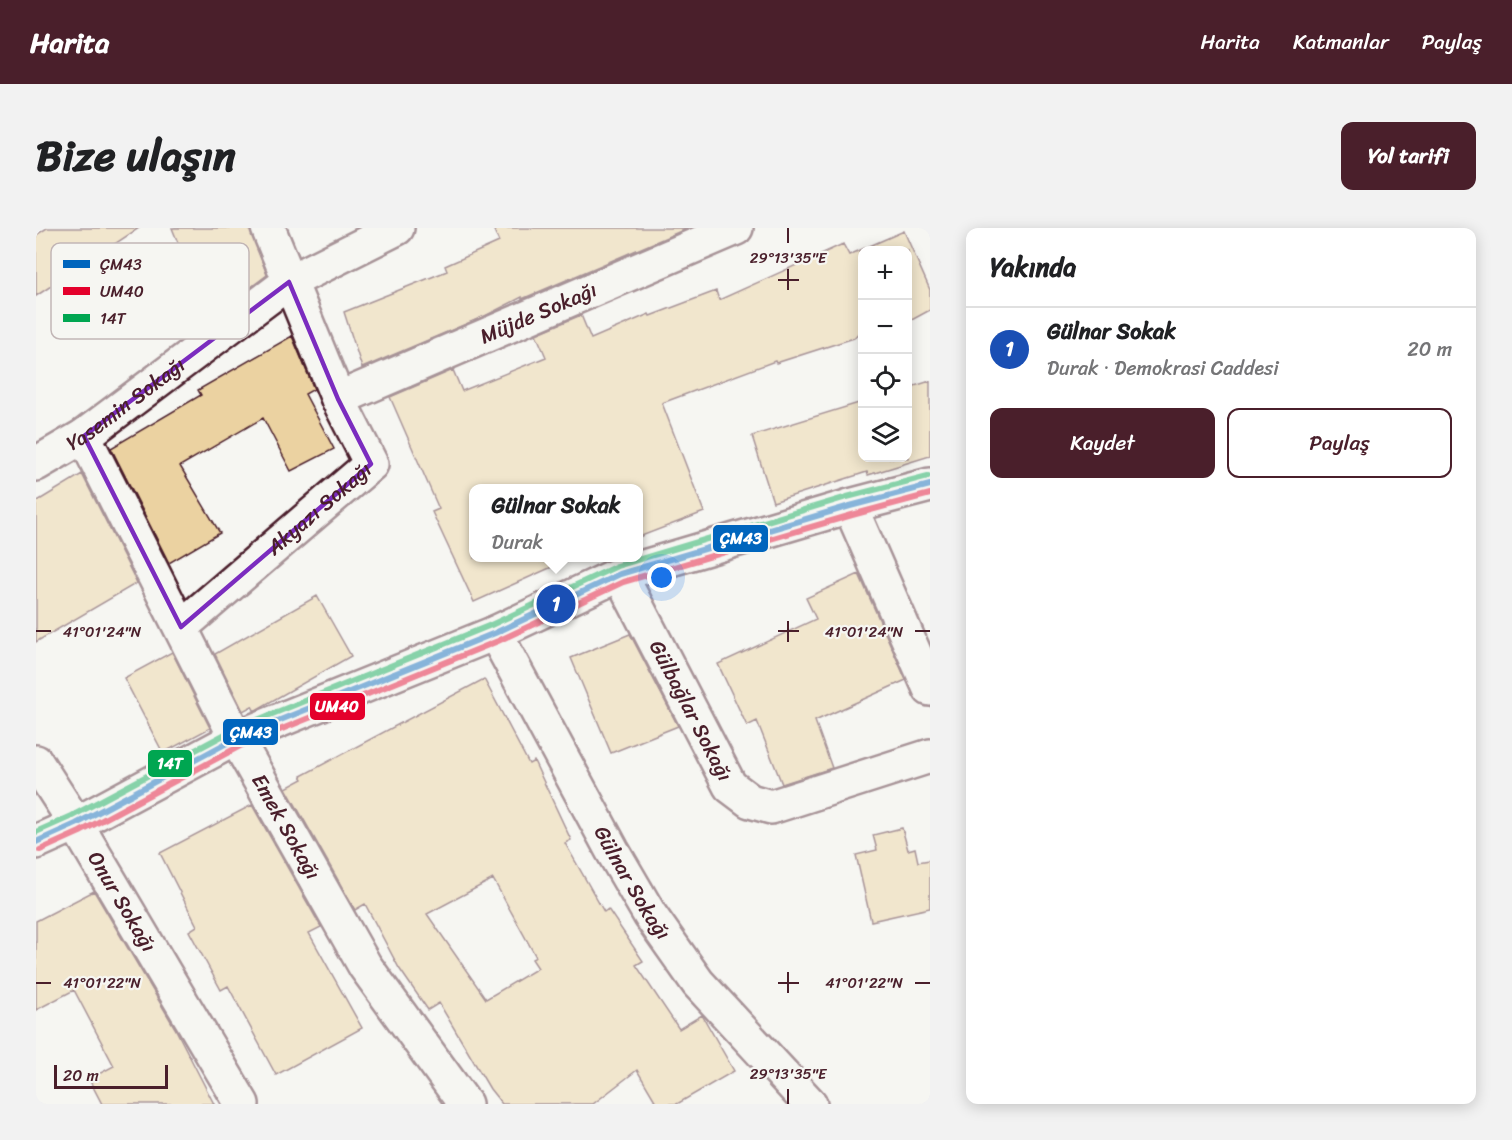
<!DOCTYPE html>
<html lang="tr">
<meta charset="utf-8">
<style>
:root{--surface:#fff;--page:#f2f2f2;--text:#202124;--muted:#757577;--line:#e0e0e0;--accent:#4a1f2b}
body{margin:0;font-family:Sriracha,sans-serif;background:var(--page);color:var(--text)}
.controls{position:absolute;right:18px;top:18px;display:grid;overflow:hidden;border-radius:12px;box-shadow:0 3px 15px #0003}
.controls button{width:54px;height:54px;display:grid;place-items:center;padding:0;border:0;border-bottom:2px solid var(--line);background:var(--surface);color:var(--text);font:30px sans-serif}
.scale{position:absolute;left:18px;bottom:15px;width:114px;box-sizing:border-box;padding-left:6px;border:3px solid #4a1f2b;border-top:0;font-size:16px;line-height:21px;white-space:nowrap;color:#4a1f2b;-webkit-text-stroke:4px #f6f6f2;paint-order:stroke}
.you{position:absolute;left:626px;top:350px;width:21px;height:21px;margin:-15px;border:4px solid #fff;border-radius:50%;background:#1a73e8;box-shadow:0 0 0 9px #1a73e833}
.badge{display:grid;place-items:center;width:39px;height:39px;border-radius:50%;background:var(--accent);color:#fff;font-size:20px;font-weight:700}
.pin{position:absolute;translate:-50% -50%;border:3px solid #fff;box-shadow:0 2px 6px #0006}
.popup{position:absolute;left:433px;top:256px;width:174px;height:78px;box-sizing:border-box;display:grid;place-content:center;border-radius:12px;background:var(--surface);filter:drop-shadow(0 2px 4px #0005);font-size:20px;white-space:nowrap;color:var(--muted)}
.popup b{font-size:22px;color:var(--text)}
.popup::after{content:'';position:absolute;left:50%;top:100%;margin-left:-12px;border:12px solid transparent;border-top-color:var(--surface)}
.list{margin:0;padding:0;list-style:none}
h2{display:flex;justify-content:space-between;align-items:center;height:78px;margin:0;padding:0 24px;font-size:26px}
h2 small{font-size:20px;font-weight:400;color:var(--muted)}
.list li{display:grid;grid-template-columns:39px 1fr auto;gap:18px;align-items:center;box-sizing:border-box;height:84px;padding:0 24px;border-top:2px solid var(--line)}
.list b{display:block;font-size:22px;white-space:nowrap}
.list p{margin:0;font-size:20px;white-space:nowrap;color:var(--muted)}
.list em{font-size:20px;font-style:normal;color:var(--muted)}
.actions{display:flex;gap:12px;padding:18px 24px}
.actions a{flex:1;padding:14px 0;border:2px solid var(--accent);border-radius:12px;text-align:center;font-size:21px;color:var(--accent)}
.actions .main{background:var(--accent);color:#fff}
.icon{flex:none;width:33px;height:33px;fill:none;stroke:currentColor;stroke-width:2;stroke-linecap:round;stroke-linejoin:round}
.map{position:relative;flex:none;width:894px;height:876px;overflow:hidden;border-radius:12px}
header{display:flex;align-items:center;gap:36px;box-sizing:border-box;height:84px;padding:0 30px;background:var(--accent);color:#fff}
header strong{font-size:28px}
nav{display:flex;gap:33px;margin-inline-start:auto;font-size:21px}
.intro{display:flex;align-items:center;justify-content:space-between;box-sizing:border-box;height:144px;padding:0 36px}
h1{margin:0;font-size:42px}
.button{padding:15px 27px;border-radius:12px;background:var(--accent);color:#fff;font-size:21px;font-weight:700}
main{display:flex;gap:36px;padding:0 36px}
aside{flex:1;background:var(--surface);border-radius:12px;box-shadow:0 3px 15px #0003}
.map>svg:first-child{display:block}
.building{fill:#ebd2a1;stroke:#4a1f2b;stroke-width:1.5;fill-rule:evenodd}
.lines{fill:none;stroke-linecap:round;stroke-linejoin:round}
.minor-casing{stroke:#4a1f2b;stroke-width:38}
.tertiary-casing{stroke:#4a1f2b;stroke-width:38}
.minor{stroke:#f6f6f2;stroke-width:33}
.tertiary{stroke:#f6f6f2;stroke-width:33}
.bus-1-casing{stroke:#f6f6f2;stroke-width:10}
.bus-2-casing{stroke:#f6f6f2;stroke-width:10}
.bus-3-casing{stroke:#f6f6f2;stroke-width:10}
.bus-1{stroke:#0065bd;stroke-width:6}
.bus-2{stroke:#e4002b;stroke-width:6}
.bus-3{stroke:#00a651;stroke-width:6}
.marked{fill:none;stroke:#7b2cbf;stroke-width:4.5;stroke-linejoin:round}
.ticks{fill:none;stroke:#4a1f2b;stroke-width:2}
.labels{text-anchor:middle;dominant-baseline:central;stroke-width:4.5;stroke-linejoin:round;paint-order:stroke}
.street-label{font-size:21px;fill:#4a1f2b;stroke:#f6f6f2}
.key{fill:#f6f6f2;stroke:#c2b6b6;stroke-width:1.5}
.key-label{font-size:16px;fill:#4a1f2b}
.ticks-label{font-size:15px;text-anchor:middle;fill:#4a1f2b;stroke:#f6f6f2;stroke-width:4.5;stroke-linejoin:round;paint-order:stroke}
.line-badge{stroke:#f6f6f2;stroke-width:2}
.badge-label{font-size:16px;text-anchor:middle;font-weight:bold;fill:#fff}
</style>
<header>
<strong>Harita</strong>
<nav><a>Harita</a><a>Katmanlar</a><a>Paylaş</a></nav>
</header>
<div class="intro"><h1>Bize ulaşın</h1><a class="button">Yol tarifi</a></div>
<main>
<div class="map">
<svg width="894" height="876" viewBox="0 0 894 876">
<rect width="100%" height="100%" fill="#f6f6f2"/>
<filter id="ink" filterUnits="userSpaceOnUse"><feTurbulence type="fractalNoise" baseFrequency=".0167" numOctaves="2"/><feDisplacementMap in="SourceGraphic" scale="12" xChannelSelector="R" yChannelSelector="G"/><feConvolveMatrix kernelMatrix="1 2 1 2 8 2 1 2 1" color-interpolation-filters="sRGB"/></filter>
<g filter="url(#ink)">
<path class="building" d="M 11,0 L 103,0 L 0,68 L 0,7 Z
M 136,0 L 214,0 L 231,47 L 206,66 L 169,81 Z
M 457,0 L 652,0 L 486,71 L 486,69 L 449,88 L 326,140 L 308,84 L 411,43 L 409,38 L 463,14 Z
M 868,3 L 894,62 L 894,82 L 872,94 L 872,22 L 826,22 L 826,101 L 818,110 L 740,135 L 739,133 L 626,175 L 668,284 L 603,309 L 603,261 L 438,261 L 438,330 L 536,330 L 438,374 L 396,284 L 403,281 L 354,169 L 417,142 L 426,163 L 510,129 L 500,106 L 545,87 L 555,111 L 613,86 L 614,88 L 680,63 L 683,72 L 807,16 L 813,27 Z
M 256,108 L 278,161 L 269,166 L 298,221 L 255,243 L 227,190 L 144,238 L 184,305 L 133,335 L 75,220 L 165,167 L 162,162 Z
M 894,153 L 894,228 L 832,247 L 831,244 L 737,274 L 716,208 L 826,174 L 826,230 L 872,230 L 872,160 Z
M 46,246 L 101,355 L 0,414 L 0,274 Z
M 823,346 L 870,452 L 779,493 L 796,540 L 746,556 L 721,493 L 711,498 L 682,436 L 780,391 L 770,370 Z
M 281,368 L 315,428 L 220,482 L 218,482 L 216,478 L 207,483 L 179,426 Z
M 594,406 L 642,498 L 575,525 L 535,430 Z
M 136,424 L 174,500 L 127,525 L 88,450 Z
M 448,451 L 493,536 L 498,533 L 535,612 L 529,615 L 568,684 L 572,681 L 607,733 L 600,737 L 643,801 L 666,787 L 698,843 L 641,876 L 621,876 L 601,842 L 557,876 L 466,876 L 454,861 L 403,775 L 392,782 L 363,740 L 329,676 L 319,682 L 250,560 L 267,551 L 265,548 ZM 457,651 L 500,729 L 496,731 L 502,740 L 450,771 L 391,686 Z
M 216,577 L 285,699 L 273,705 L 326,800 L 240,847 L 192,758 L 185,762 L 153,703 L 161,698 L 124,625 Z
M 866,600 L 872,622 L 879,620 L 882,634 L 894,632 L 894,680 L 835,693 L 820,627 L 841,622 L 837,607 Z
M 58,663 L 139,800 L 178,876 L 66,876 L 53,851 L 78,838 L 38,762 L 0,782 L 0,693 Z"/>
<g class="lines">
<defs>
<g id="minor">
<path id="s1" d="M 302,171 L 700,0"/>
<path id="s2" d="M 48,208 L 200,510 L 329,738 L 429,876"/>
<path id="s3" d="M 0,236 L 48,208 L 253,54 L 361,0"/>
<path d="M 814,278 L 894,461"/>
<path id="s4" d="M 584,346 L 694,558 L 714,573 L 735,579 L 894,528"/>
<path id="s5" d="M 145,399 L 335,236 L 302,171 L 232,0"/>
<path id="s6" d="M 459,405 L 576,622 L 614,687 L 662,755 L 774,876"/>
<path id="s7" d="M 0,534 L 40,596 L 206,876"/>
</g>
<path id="tertiary" d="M 0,614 L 40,596 L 200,510 L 459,405 L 584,346 L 814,278 L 894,257"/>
</defs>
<use href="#minor" class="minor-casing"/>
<use href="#tertiary" class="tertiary-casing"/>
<use href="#minor" class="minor"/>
<use href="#tertiary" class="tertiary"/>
<defs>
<path id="bus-1" d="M 0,614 L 40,596 L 200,510 L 459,405 L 584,346 L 814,278 L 894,257"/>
<path id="bus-2" d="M 4,622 L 44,604 L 204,518 L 462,413 L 587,354 L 816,287 L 894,266"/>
<path id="bus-3" d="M 0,604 L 36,588 L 197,502 L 455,397 L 581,338 L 811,269 L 892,248"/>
</defs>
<use href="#bus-1" class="bus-1-casing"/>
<use href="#bus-2" class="bus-2-casing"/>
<use href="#bus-3" class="bus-3-casing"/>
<use href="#bus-1" class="bus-1"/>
<use href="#bus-2" class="bus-2"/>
<use href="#bus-3" class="bus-3"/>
</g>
</g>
<path d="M0 0H894V876H0ZM 253,54 L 302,171 L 335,236 L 145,399 L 48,208 Z" fill="#f6f6f2" fill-opacity=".55" fill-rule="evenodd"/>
<path class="marked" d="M 253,54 L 302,171 L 335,236 L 145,399 L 48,208 Z"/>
<path class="ticks" d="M 752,0 L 752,15M 752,41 L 752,62M 742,52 L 763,52M 752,393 L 752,414M 0,403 L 15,403M 742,403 L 763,403M 879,403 L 894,403M 752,744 L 752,765M 0,755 L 15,755M 742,755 L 763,755M 879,755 L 894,755M 752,861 L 752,876"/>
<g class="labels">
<g class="street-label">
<text stroke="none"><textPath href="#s1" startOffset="218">Müjde Sokağı</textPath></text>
<text stroke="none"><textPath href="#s3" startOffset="108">Yasemin Sokağı</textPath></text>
<text stroke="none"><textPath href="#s5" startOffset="182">Akyazı Sokağı</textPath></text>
<text stroke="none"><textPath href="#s4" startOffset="154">Gülbağlar Sokağı</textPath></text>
<text stroke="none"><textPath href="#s2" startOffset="440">Emek Sokağı</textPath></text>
<text stroke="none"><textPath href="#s6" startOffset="285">Gülnar Sokağı</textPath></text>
<text stroke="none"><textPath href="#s7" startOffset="164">Onur Sokağı</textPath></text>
</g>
</g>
<rect x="15" y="15" width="198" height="96" rx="9" class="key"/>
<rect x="27" y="32" width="27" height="8" fill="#0065bd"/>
<rect x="27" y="59" width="27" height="8" fill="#e4002b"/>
<rect x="27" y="86" width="27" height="8" fill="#00a651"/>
<g class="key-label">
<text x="64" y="42">ÇM43</text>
<text x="64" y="69">UM40</text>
<text x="64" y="96">14T</text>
</g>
<g class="ticks-label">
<text x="752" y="35">29°13'35"E</text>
<text x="66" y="409">41°01'24"N</text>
<text x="828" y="409">41°01'24"N</text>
<text x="66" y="760">41°01'22"N</text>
<text x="828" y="760">41°01'22"N</text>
<text x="752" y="851">29°13'35"E</text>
</g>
<g class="line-badge">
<rect x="676" y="296" width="57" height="29" rx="6" fill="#0065bd"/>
<rect x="273" y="464" width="57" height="29" rx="6" fill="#e4002b"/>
<rect x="186" y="490" width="57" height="28" rx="6" fill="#0065bd"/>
<rect x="111" y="521" width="46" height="29" rx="6" fill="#00a651"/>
</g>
<g class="badge-label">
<text x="705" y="316">ÇM43</text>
<text x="301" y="484">UM40</text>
<text x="215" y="510">ÇM43</text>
<text x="134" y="541">14T</text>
</g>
</svg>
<div class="controls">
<button>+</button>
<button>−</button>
<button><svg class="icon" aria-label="locate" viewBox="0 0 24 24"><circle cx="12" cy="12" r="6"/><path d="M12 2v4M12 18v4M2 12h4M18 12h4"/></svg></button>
<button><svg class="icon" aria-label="layers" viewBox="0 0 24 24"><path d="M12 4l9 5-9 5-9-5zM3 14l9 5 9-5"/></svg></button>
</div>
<div class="scale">20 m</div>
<div class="you"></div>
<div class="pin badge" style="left:520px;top:376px;background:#1a4fb4">1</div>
<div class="popup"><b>Gülnar Sokak</b>Durak</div>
</div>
<aside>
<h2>Yakında<small></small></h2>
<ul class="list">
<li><span class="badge" style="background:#1a4fb4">1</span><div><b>Gülnar Sokak</b><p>Durak · Demokrasi Caddesi</p></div><em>20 m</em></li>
</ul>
<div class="actions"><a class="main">Kaydet</a><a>Paylaş</a></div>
</aside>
</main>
